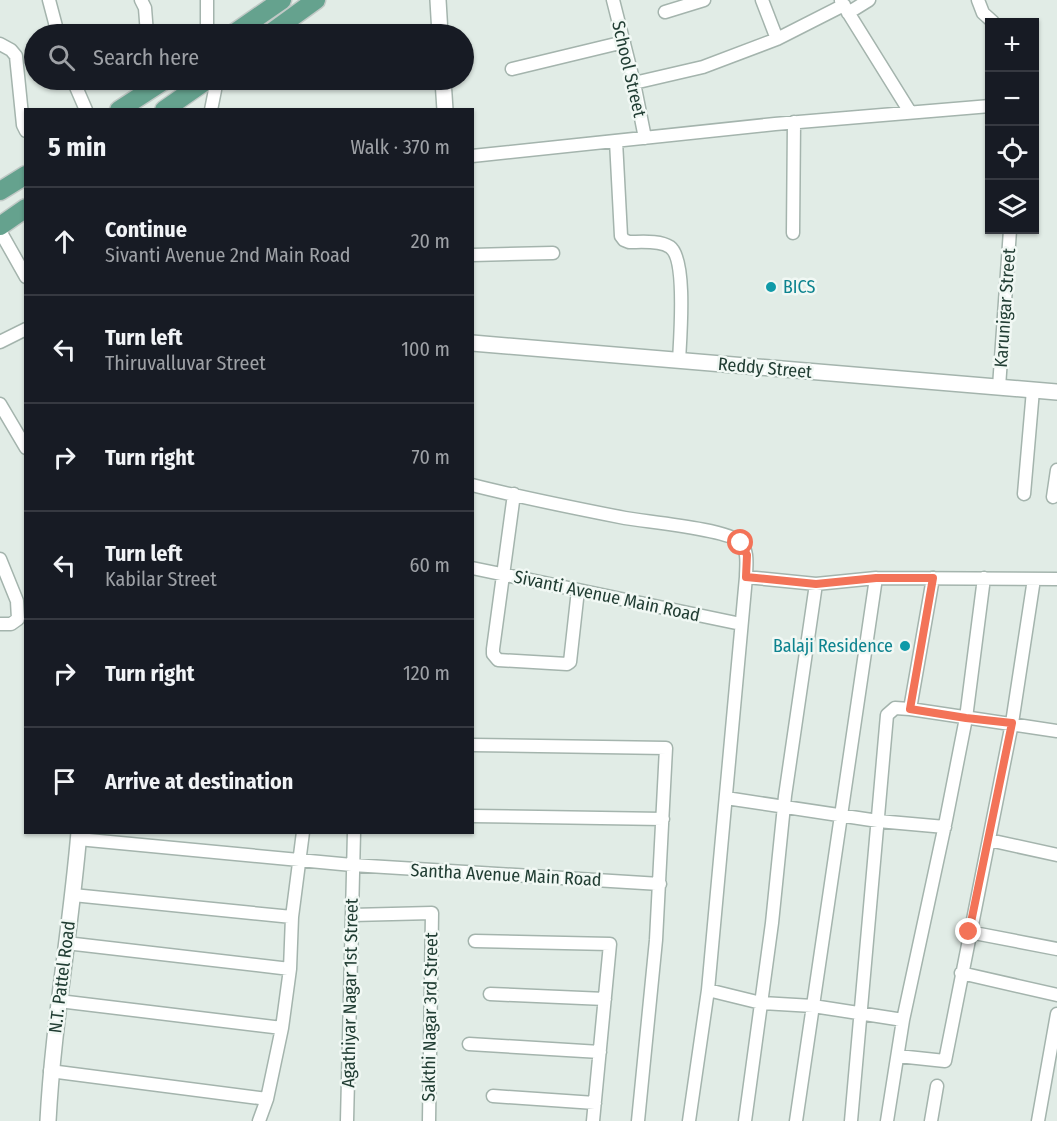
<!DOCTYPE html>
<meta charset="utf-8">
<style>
:root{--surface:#171b24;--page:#20242c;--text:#f1f3f6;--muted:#9ea1a6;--line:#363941}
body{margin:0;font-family:"Fira Sans Condensed",sans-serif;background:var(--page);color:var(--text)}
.controls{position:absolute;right:18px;top:18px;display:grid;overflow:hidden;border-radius:0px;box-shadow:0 2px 4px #0004}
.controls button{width:54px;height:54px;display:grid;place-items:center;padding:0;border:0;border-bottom:2px solid var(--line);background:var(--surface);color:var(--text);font:30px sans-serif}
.stop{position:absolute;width:18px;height:18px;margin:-14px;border:4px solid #f37358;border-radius:50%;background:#fff}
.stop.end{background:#f37358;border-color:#fff;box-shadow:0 2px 6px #0008}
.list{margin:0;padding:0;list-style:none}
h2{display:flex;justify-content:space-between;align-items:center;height:78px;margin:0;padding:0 24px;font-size:26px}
h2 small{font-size:20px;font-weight:400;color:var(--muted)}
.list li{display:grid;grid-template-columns:39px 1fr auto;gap:18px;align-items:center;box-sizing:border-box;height:108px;padding:0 24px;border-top:2px solid var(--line)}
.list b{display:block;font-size:22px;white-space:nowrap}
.list p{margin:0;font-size:20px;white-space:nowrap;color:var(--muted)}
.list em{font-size:20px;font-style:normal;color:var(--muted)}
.icon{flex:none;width:33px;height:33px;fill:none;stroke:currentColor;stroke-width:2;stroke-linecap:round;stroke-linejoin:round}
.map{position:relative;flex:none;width:1057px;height:1121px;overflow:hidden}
.search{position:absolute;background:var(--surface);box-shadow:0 2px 4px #0004;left:24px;top:24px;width:450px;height:66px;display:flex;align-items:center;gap:15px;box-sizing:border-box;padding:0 21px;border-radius:33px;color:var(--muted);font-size:22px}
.panel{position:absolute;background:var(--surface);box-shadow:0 2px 4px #0004;left:24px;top:108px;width:450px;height:726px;border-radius:0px}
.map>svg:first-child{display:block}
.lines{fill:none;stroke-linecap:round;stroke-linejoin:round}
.minor-casing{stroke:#a4b4ad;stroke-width:15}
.tertiary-casing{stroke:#a4b4ad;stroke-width:18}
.primary-casing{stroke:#c1c9c6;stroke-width:21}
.minor{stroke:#fff;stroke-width:12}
.tertiary{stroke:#fff;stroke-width:15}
.primary{stroke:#65a28e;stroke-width:18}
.route{stroke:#f37358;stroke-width:8}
.culture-dot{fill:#0f9aa8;stroke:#f1f8f4;stroke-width:2}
.labels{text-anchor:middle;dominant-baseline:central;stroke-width:5;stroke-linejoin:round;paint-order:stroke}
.street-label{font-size:18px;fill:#213d33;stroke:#f1f8f4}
.culture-label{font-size:18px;fill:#0d838f;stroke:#f1f8f4;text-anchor:start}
</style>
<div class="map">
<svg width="1057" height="1121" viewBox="0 0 1057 1121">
<rect width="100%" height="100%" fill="#e1ece6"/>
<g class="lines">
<defs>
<path id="minor" d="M 49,0 L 58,34
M 141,0 L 145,8 L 147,34
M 207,0 L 207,34
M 613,0 L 634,83 L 645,138
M 762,0 L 777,39
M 978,0 L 983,13 L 993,22
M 841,1 L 910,112
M 665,12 L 704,0
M 848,13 L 869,0
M 0,44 L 11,50 L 16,56 L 23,125 L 26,131
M 512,69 L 624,42
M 73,80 L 86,110
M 634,83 L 703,67 L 777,39 L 844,5
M 211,110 L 215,90
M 616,141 L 621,236 L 624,240 L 629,242 C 641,242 660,240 670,247 C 687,259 680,339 679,361
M 472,156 L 775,124 L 990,106
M 0,231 L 26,277
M 793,233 L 794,122
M 472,255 L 553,253
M 0,342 L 26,329
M 999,387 L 1010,230
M 0,404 L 26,448
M 472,485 C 523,498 574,508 625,518 C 647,522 727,529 740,542 C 749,551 746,566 746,577 L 708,990 L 689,1121
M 514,494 L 493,649 L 493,654 L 498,660 L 567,664 L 570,662 L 578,590
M 1024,494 L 1033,390
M 1053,497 L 1057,470
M 0,559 L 17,601 L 18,619 L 11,624 L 0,624
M 472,568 L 741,624
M 746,577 L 816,584 L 876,578 L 1057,579
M 910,709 L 933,578
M 472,745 L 666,748 L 656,940 L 638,1121
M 726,798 L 878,821 L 945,827
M 472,816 L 663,819
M 78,839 L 352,865 L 660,884
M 989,840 L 1057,855
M 73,895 L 292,917
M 352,915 L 432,913 L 429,1121
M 969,932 L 1057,949
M 475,941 L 610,944 L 593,1121
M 66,943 L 290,969
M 961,973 L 1057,995
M 708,990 L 761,1003 L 813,1006 L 903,1020
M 490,994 L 605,999
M 59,1001 L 282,1028
M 469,1044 L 600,1052
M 898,1056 L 945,1061 L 1012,723 L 1034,579
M 50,1071 L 267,1099
M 493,1096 L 595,1103
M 259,1121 L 267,1099 L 282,1028 L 290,969 L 292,917 L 303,832
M 347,1121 L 354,832
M 745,1121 L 772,923 L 785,796 L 816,584
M 796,1121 L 876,578
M 851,1121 L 887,715 L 895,708 L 910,709 L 1057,731
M 887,1121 L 903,1020 L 946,820 L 966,718 L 984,578
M 931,1121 L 937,1086
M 1038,1121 L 1057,1014"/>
<path id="tertiary" d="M 438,0 L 440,34
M 443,80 L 445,110
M 472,343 L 1057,392
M 48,1121 C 53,1024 71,929 79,832"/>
<path id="primary" d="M 233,34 L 282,0
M 269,34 L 316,0
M 119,110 L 165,80
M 164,110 L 207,80
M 0,191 L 26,175
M 0,226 L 26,208"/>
</defs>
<use href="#minor" class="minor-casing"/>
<use href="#tertiary" class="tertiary-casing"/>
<use href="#primary" class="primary-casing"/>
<use href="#minor" class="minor"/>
<use href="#tertiary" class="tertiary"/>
<use href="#primary" class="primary"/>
</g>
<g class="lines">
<path class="route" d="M 741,543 L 747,555 L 746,577 L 816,584 L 876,578 L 933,578 L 910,709 L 966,718 L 1012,723 L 969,932"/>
</g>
<g class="culture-dot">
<circle cx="771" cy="287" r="6"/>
<circle cx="905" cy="646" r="6"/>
</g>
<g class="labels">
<g class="street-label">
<text transform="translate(629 69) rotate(77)">School Street</text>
<text transform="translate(1005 308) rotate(-86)">Karunigar Street</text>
<text transform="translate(765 368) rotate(5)">Reddy Street</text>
<text transform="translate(607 596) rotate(12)">Sivanti Avenue Main Road</text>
<text transform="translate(506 875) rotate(3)">Santha Avenue Main Road</text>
<text transform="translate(62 977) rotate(-83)">N.T. Pattel Road</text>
<text transform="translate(350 993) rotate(-89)">Agathiyar Nagar 1st Street</text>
<text transform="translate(430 1017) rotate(-89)">Sakthi Nagar 3rd Street</text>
</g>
<g class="culture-label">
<text x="783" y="287">BICS</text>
<text x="893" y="646" text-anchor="end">Balaji Residence</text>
</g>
</g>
</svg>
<div class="controls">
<button>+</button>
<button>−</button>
<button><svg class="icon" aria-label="locate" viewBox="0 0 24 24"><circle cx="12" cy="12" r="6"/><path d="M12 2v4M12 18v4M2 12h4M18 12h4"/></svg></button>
<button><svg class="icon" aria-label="layers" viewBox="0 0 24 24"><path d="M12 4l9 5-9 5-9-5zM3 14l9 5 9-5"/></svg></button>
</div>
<div class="stop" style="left:741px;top:543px"></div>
<div class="stop end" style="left:969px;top:932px"></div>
<div class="search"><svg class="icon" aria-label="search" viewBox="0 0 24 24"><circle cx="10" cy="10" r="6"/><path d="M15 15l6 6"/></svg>Search here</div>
<section class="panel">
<h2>5 min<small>Walk · 370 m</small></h2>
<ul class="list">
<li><svg class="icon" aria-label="ahead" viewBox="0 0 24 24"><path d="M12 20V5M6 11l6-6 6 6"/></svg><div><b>Continue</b><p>Sivanti Avenue 2nd Main Road</p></div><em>20 m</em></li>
<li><svg class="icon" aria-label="left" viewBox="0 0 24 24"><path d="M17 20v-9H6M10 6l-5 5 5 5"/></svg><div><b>Turn left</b><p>Thiruvalluvar Street</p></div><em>100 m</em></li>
<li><svg class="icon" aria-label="right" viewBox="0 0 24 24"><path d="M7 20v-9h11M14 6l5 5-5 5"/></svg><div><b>Turn right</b></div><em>70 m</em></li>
<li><svg class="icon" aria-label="left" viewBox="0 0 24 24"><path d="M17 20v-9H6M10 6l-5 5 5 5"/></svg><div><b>Turn left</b><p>Kabilar Street</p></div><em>60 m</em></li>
<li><svg class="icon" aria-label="right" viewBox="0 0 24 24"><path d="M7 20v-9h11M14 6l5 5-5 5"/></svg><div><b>Turn right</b></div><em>120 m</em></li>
<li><svg class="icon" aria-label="arrive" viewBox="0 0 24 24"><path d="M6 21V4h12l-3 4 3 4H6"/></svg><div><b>Arrive at destination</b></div></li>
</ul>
</section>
</div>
